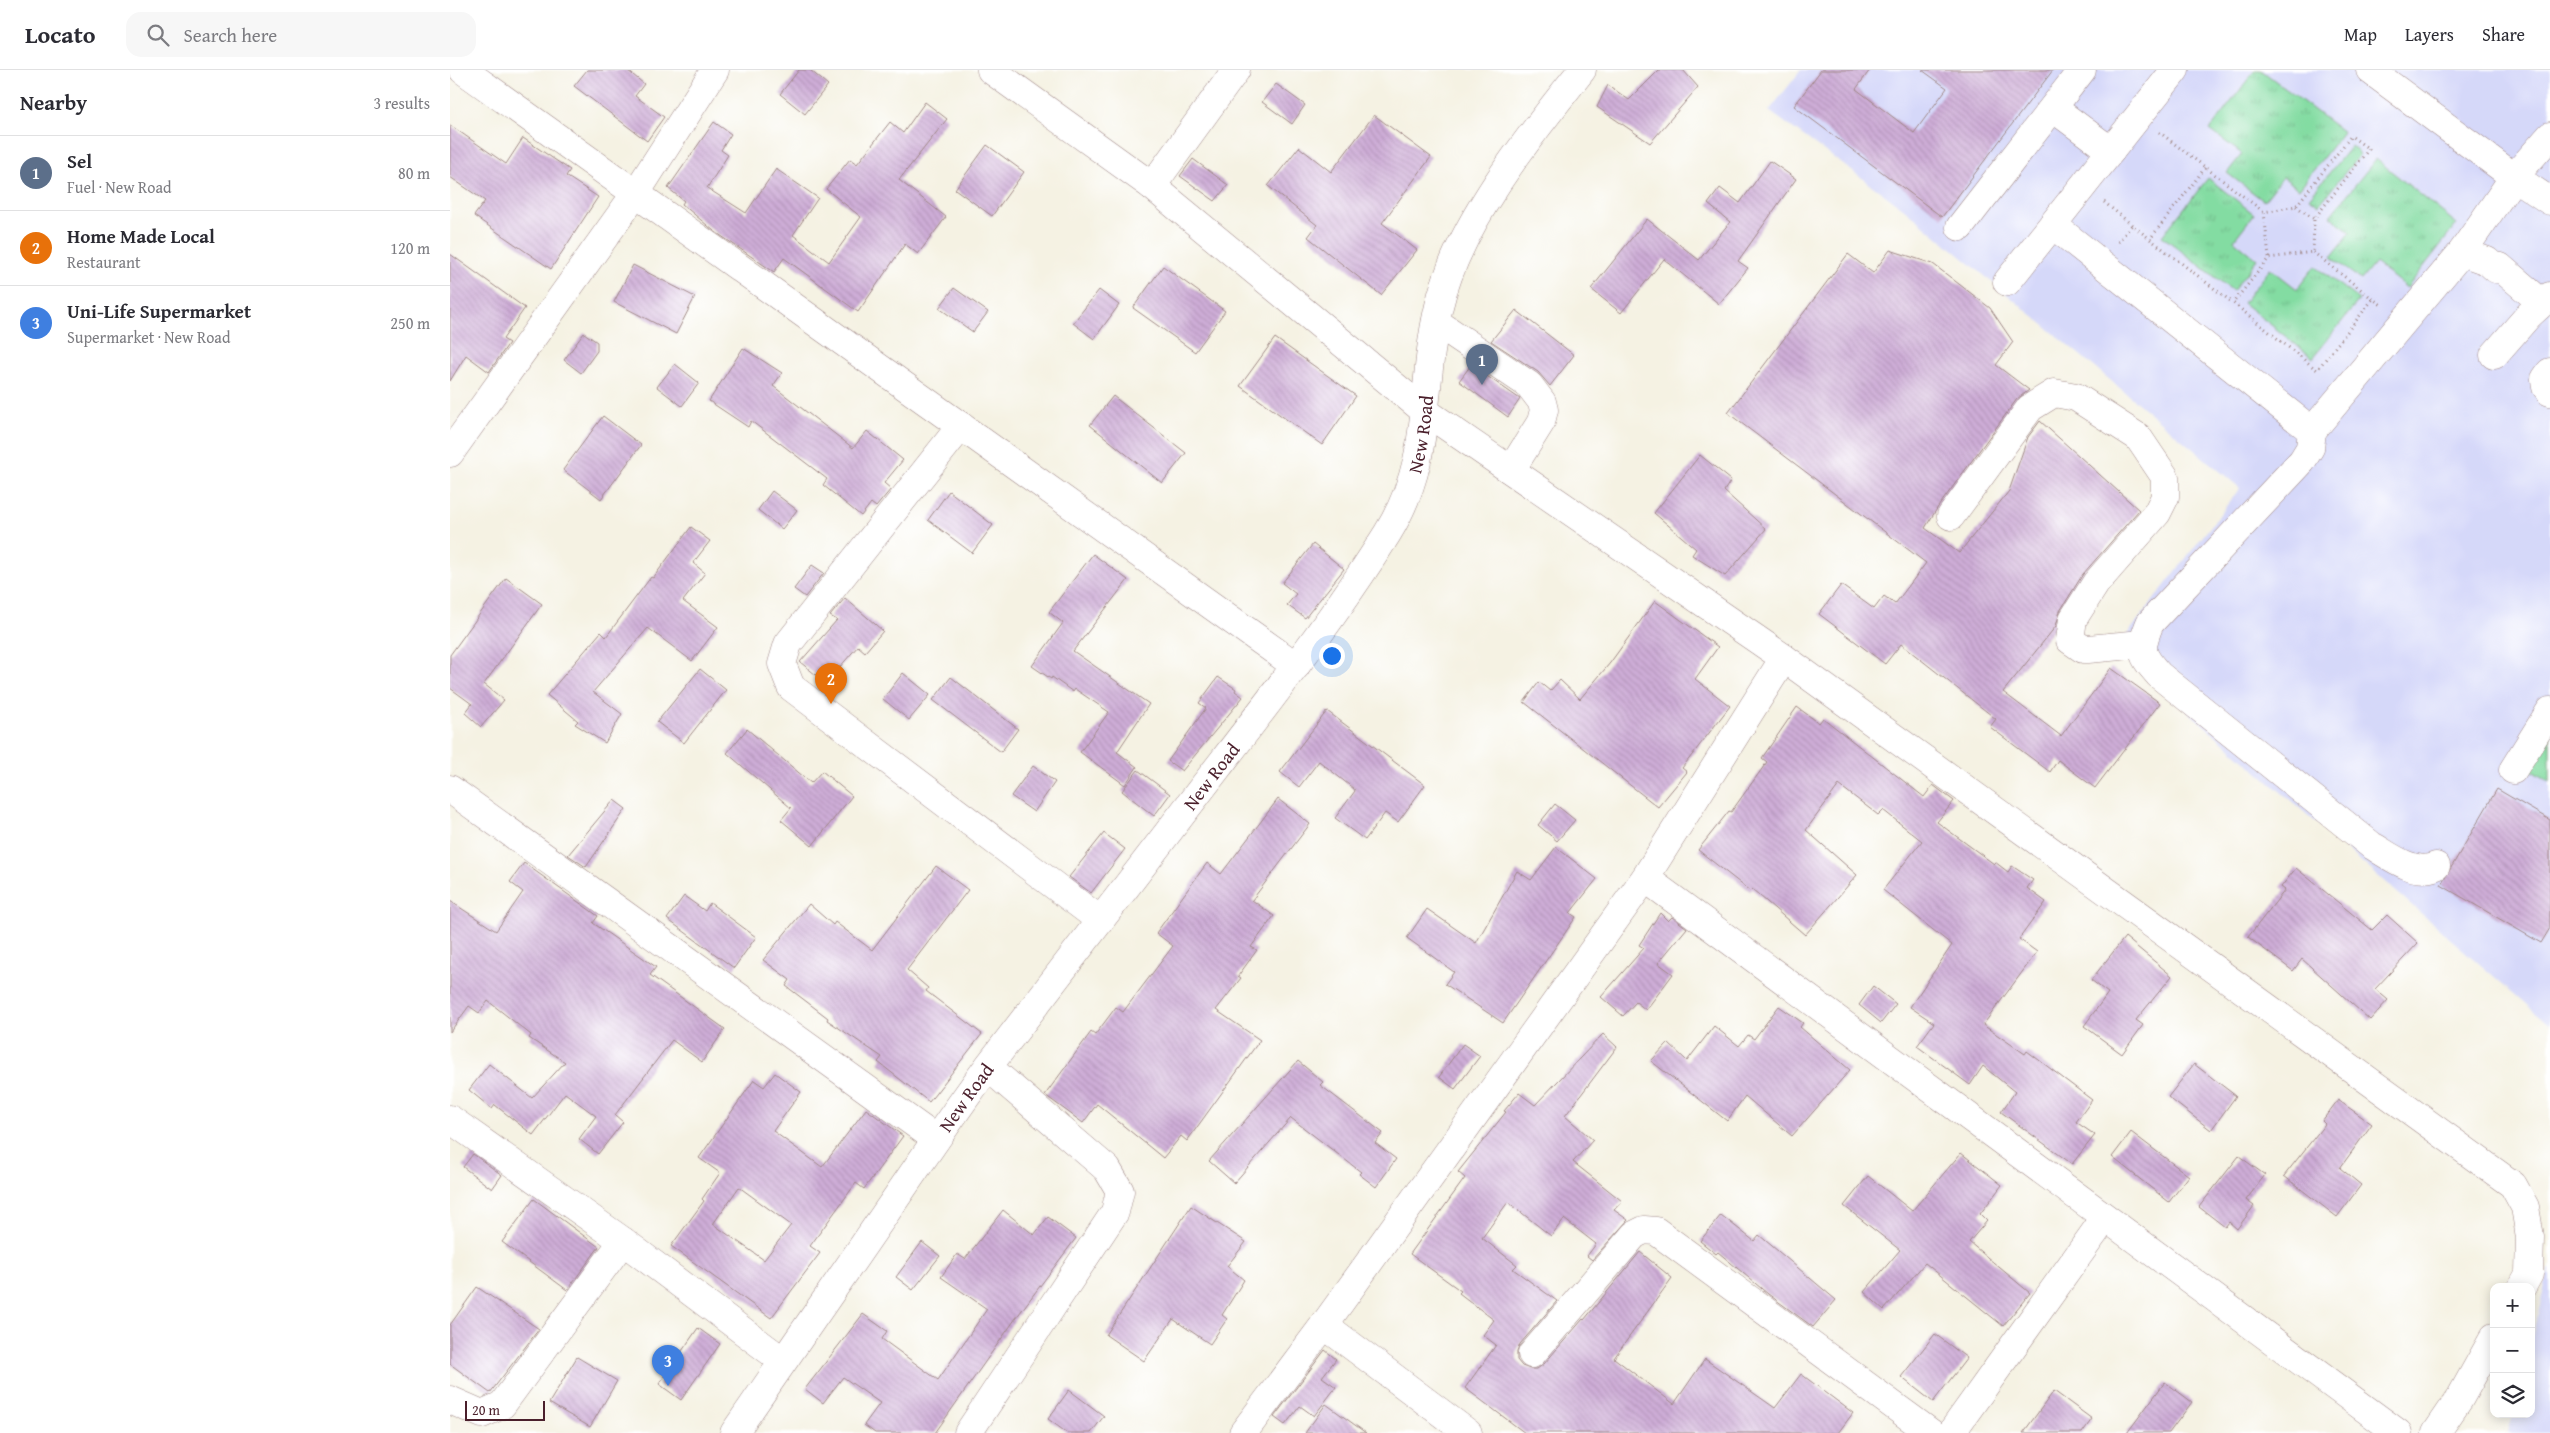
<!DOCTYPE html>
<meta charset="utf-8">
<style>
:root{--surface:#fff;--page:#f7f7f7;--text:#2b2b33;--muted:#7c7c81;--line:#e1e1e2;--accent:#d1495b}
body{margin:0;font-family:"Gentium Book Plus",serif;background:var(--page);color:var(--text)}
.controls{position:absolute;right:15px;bottom:15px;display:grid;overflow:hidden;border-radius:10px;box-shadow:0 2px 12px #0003}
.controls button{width:45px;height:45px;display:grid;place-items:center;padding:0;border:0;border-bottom:1px solid var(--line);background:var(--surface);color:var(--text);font:25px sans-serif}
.scale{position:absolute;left:15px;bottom:12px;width:80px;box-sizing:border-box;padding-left:5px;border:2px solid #4a1f2b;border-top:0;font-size:14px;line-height:18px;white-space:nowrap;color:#4a1f2b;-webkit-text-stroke:4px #fff;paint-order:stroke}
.you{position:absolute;left:881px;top:585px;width:18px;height:18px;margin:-12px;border:4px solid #fff;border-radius:50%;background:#1a73e8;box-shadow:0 0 0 8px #1a73e833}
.badge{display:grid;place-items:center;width:32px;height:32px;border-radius:50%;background:var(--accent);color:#fff;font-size:16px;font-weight:700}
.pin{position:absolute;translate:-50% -41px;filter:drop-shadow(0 1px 2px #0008)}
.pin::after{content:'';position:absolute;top:26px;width:18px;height:15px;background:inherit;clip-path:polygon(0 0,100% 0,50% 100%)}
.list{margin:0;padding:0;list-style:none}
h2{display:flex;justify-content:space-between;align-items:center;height:65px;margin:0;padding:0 20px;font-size:21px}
h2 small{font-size:16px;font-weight:400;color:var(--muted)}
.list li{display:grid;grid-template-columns:32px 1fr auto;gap:15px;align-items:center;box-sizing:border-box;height:75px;padding:0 20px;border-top:1px solid var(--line)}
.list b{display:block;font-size:19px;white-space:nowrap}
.list p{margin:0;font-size:16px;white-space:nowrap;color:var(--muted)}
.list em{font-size:16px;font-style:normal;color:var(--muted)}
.icon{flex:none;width:28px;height:28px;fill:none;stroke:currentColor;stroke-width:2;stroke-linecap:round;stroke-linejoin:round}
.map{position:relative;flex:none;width:2100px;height:1363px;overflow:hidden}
header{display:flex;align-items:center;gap:30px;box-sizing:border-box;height:70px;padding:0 25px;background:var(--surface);border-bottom:1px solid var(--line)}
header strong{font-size:24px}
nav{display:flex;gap:28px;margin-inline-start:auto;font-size:18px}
.search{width:350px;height:45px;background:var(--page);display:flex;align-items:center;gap:12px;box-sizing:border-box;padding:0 18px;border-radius:15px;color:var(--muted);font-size:19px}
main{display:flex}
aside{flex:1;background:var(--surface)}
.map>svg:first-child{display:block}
.built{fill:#d5d8f9}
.grass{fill:url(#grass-tufts);stroke:#667e66}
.pitch{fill:#83dca2;stroke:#667e66}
.building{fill:url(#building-back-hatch);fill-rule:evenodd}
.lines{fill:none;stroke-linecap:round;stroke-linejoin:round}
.minor-casing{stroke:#a08887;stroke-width:29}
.path{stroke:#a08887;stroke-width:3;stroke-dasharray:1 4;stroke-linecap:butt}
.minor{stroke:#fff;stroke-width:28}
.labels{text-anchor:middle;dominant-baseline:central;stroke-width:4;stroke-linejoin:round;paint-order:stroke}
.street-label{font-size:19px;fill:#4a1f2b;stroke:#fff}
</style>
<header>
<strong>Locato</strong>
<div class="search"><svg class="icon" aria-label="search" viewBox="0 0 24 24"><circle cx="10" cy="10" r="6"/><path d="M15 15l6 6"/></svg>Search here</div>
<nav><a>Map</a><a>Layers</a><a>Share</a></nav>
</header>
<main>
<aside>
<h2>Nearby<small>3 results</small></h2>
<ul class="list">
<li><span class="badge" style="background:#5c6f8a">1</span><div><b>Sel</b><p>Fuel · New Road</p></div><em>80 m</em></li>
<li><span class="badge" style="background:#e8710a">2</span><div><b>Home Made Local</b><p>Restaurant</p></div><em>120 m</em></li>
<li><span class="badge" style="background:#3f7fe0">3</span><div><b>Uni-Life Supermarket</b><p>Supermarket · New Road</p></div><em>250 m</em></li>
</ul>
</aside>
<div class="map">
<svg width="2100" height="1363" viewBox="0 0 2100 1363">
<defs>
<pattern id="grass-tufts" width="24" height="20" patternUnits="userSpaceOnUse" patternTransform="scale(1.25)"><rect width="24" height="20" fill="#83dca2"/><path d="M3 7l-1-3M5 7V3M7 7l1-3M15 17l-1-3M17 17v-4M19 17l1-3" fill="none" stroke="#73bc8c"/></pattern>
<pattern id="building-back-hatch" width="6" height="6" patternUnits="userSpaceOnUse" patternTransform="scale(1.25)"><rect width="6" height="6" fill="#ceadd7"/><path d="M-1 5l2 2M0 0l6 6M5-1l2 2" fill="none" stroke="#b294b9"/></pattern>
</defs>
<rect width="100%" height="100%" fill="#fff"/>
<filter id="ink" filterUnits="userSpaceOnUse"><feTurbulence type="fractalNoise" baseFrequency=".02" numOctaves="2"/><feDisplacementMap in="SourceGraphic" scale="10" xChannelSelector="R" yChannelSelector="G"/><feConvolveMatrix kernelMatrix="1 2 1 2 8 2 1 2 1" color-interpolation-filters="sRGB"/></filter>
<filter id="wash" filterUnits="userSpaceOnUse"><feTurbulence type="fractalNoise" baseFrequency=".0096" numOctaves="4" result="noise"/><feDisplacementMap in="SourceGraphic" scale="20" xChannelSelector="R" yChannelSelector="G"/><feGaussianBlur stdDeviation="1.12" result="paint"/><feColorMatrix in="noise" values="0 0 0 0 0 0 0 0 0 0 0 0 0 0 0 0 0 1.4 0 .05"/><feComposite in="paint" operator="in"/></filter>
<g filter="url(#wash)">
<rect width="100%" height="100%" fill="#f5f2e3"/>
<path class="built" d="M 1351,0 L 2100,0 L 2100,955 L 1666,579 L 1790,418 L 1453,138 L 1319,41 Z
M 2100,1195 L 2100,1363 L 2058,1363 L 2063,1344 L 2081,1344 L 2081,1270 Z"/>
<path class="grass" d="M 1805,0 L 1811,0 L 1893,62 L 1849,119 L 1833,107 L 1814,131 L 1777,103 L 1792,84 L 1760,60 Z
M 1901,76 L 1910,84 L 1869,135 L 1859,128 Z
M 1926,89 L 2007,154 L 1957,218 L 1925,193 L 1911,210 L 1881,187 L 1901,162 L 1880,146 Z
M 1758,108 L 1804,144 L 1784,170 L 1807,189 L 1783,221 L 1712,166 Z
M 1865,196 L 1909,230 L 1863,288 L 1793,233 L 1820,198 L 1847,219 Z"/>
<path class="pitch" d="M 2100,664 L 2100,712 L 2079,699 Z"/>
<g id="blocks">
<path class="building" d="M 137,0 L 177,0 L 194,14 L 185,26 L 214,47 L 197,71 L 124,16 Z
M 349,0 L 360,0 L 378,15 L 355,44 L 330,24 Z
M 1209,0 L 1233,0 L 1248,17 L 1200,73 L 1147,37 L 1158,15 L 1179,30 Z
M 1371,0 L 1420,0 L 1406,19 L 1464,63 L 1497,18 L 1472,0 L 1603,0 L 1492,147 L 1344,36 Z
M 826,14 L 855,35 L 842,54 L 812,32 Z
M 475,32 L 497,49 L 449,110 L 496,147 L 468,184 L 455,174 L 408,242 L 334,188 L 324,202 L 264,161 L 232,134 L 234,131 L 218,118 L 264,52 L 281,64 L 271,80 L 278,85 L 257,118 L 296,143 L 326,99 L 368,128 L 343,165 L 379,192 L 411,147 L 376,119 L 400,89 L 407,94 L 440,52 L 453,63 Z
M 924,45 L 981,87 L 932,153 L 967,180 L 931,225 L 858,167 L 867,155 L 818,116 L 849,77 L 881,102 Z
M 0,55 L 56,94 L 73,68 L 120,100 L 116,106 L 148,127 L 101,199 L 24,146 L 35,131 L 0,107 Z
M 537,75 L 574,102 L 542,146 L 505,119 Z
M 743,89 L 778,115 L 765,131 L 730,106 Z
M 1320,91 L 1346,109 L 1288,191 L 1298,198 L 1269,234 L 1214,189 L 1171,243 L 1141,219 L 1197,149 L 1249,190 L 1280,152 L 1258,134 L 1270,118 L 1290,133 Z
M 1440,180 L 1483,194 L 1540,238 L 1563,272 L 1546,295 L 1579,320 L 1567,329 L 1488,437 L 1475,458 L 1509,483 L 1559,421 L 1578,367 L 1590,351 L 1689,440 L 1633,504 L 1610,541 L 1606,556 L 1553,622 L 1611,666 L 1661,598 L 1710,633 L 1645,718 L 1608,690 L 1600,702 L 1540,657 L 1546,649 L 1451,574 L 1435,594 L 1369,544 L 1391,515 L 1424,539 L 1434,526 L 1445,534 L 1476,493 L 1278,343 L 1398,184 L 1423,203 Z
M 0,184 L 75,238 L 53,269 L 59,273 L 39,302 L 16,285 L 0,311 Z
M 183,195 L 245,227 L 226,264 L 164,232 Z
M 713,196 L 775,241 L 745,282 L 683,238 Z
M 504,218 L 538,242 L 523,262 L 489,238 Z
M 649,220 L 669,235 L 644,269 L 623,253 Z
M 1066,240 L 1124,285 L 1100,316 L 1088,302 L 1041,271 Z
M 134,263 L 147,272 L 147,281 L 131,303 L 114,290 Z
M 825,268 L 906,326 L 872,375 L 790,316 Z
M 293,278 L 332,303 L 323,316 L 403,378 L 417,361 L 453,390 L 434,413 L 441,419 L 426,437 L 421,433 L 411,446 L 373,415 L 377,409 L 301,351 L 298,357 L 259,331 Z
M 225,294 L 249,313 L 232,336 L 207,317 Z
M 1021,295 L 1070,329 L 1058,347 L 1009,311 Z
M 663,326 L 736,383 L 712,413 L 640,355 Z
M 153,346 L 191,375 L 151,429 L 113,400 Z
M 1250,385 L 1281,410 L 1274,421 L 1316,459 L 1275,506 L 1242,485 L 1246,479 L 1204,443 Z
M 322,421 L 347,440 L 332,459 L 308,440 Z
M 499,421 L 543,455 L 522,483 L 478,450 Z
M 241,457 L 260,471 L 243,493 L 255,503 L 233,531 L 268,557 L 242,591 L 198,558 L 143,622 L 172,644 L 155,673 L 125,654 L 128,651 L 97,625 L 151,562 L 156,567 L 201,507 L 203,508 Z
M 863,474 L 894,499 L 855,548 L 837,535 L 846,524 L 832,513 Z
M 643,484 L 678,510 L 623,581 L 699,634 L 667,682 L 687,697 L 675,715 L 630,682 L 659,642 L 625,619 L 623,622 L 602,607 L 601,609 L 582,596 L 613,553 L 599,542 Z
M 362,495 L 374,503 L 355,527 L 344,519 Z
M 56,508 L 92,534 L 34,614 L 54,630 L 31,657 L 15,643 L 22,634 L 0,618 L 0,585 Z
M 395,528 L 433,561 L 415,582 L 408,576 L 376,613 L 350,592 L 387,550 L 380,546 Z
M 1205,531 L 1268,577 L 1245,609 L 1280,636 L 1232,698 L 1237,702 L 1208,737 L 1074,632 L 1089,612 L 1100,621 L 1110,610 L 1130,629 L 1160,593 Z
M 250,599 L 276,620 L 234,673 L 207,652 Z
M 453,603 L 480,625 L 459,650 L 433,629 Z
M 501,607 L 568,659 L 551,682 L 483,630 Z
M 768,607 L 786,619 L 785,621 L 793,627 L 732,701 L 718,691 L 756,638 L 749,633 Z
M 1347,637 L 1369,653 L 1373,648 L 1474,727 L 1483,715 L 1504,731 L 1487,752 L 1544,794 L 1545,792 L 1558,802 L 1562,796 L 1583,810 L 1577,818 L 1596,832 L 1569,869 L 1587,882 L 1533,955 L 1575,984 L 1577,981 L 1642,1030 L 1626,1052 L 1645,1065 L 1622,1094 L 1551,1042 L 1565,1022 L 1533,996 L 1520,1015 L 1467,976 L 1484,953 L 1460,937 L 1502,875 L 1433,820 L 1472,771 L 1433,740 L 1428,745 L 1389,715 L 1356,760 L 1407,805 L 1355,865 L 1302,819 L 1300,821 L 1248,780 L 1279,741 L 1281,742 L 1317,692 L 1312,688 Z
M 877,641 L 975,715 L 948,752 L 935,743 L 915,770 L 885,748 L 905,721 L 904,719 L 869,691 L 849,717 L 830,702 Z
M 297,659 L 361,713 L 372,701 L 402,726 L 362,776 L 331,750 L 341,738 L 277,683 Z
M 583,696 L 605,712 L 584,742 L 561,726 Z
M 688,700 L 720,724 L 704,746 L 672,721 Z
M 2047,719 L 2100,750 L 2100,858 L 2091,873 L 1991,815 Z
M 828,729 L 860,754 L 802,830 L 824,846 L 801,877 L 807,880 L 788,906 L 791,908 L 766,940 L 810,970 L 737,1071 L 731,1066 L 713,1088 L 647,1034 L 633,1053 L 595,1025 L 641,962 L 645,965 L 666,937 L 673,942 L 723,876 L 706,863 L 757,793 L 771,804 Z
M 164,730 L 176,739 L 136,797 L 118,785 Z
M 1105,734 L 1125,750 L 1107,771 L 1088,755 Z
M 654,763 L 675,779 L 641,823 L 619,807 Z
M 1106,777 L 1147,809 L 1120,843 L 1126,847 L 1053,953 L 995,914 L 1004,902 L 957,868 L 977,839 L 1026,873 L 1067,801 L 1081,810 Z
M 74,793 L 148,846 L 143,853 L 206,897 L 200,905 L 275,959 L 252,992 L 222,970 L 165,1045 L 173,1052 L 148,1084 L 129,1069 L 146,1046 L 115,1023 L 83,1065 L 45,1035 L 42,1039 L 19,1020 L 39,994 L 82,1028 L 115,992 L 79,968 L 81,965 L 38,931 L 29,943 L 19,936 L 0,962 L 0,831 L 46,861 L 73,822 L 60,812 Z
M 486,796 L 518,820 L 457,900 L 478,918 L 476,921 L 532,964 L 479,1032 L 428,992 L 432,987 L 377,950 L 378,948 L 336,916 L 340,910 L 313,890 L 359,834 L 383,855 L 385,852 L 422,880 Z
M 1846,798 L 1922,860 L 1937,845 L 1968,873 L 1925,919 L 1938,930 L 1920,950 L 1852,889 L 1843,901 L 1798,867 L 1835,820 L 1831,817 Z
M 234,826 L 255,841 L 260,833 L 306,867 L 284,898 L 217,849 Z
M 1210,843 L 1218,851 L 1222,847 L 1237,858 L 1208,893 L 1223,904 L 1196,940 L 1186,932 L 1173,946 L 1151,927 L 1194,878 L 1189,875 Z
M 1675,867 L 1722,906 L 1686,950 L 1693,955 L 1672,984 L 1634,956 L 1658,923 L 1641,910 Z
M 1423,916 L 1446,934 L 1431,953 L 1409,935 Z
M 1329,936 L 1353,953 L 1350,957 L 1400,1000 L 1342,1066 L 1295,1026 L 1277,1051 L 1201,991 L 1218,973 L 1237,991 L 1264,956 L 1289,976 L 1298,965 L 1304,969 Z
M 1153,964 L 1167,977 L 1115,1046 L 1143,1070 L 1123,1092 L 1172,1131 L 1164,1140 L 1178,1150 L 1142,1190 L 1137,1186 L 1146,1174 L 1114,1149 L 1101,1166 L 1058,1132 L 1032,1168 L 1067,1195 L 1063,1199 L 1107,1231 L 1070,1274 L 1067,1282 L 1067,1290 L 1072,1296 L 1080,1299 L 1087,1299 L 1094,1294 L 1133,1249 L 1134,1250 L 1190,1182 L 1222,1208 L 1164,1288 L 1224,1334 L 1255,1289 L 1325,1338 L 1351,1304 L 1403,1343 L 1388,1363 L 1075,1363 L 1015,1318 L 1046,1275 L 1033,1265 L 1044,1250 L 1009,1223 L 1011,1221 L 960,1184 L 1015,1108 L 1008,1102 L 1056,1042 L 1054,1041 L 1069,1023 L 1085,1035 Z
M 1013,974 L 1030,986 L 1005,1019 L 989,1007 Z
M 848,991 L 873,1012 L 870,1015 L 933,1063 L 925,1073 L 946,1089 L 926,1117 L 909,1104 L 911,1102 L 841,1048 L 784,1113 L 759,1091 Z
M 1744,994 L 1786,1026 L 1761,1060 L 1718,1027 Z
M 325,1003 L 351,1022 L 323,1061 L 372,1097 L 416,1039 L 453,1066 L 414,1119 L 406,1113 L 360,1176 L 370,1183 L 321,1248 L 221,1176 L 254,1131 L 252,1129 L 270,1103 L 249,1088 L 304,1010 L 314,1017 ZM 289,1117 L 341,1155 L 314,1190 L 263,1154 Z
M 1888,1030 L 1922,1054 L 1890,1098 L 1911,1115 L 1887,1147 L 1834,1106 L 1875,1054 L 1872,1051 Z
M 1681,1062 L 1739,1106 L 1719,1132 L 1662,1087 Z
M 1511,1083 L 1552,1115 L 1530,1144 L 1537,1151 L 1519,1172 L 1580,1223 L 1553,1256 L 1475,1193 L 1434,1240 L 1414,1222 L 1450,1180 L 1394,1136 L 1418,1106 L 1462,1141 Z
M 23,1084 L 52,1105 L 42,1119 L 13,1097 Z
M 1789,1086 L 1815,1105 L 1796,1130 L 1804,1136 L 1787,1159 L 1779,1152 L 1775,1157 L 1749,1137 Z
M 84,1129 L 149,1177 L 117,1220 L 52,1172 Z
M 741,1136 L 796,1172 L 777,1196 L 794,1210 L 772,1245 L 777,1249 L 760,1274 L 723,1249 L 694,1291 L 656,1265 Z
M 553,1140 L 584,1165 L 598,1147 L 626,1168 L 566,1248 L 485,1363 L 425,1363 L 414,1355 L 430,1333 L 393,1307 L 373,1333 L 355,1319 L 413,1244 L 437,1261 L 432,1269 L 488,1310 L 537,1239 L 491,1207 L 507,1184 L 515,1189 Z
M 1271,1145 L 1304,1171 L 1309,1165 L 1386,1230 L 1363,1257 L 1318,1224 L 1268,1182 L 1266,1184 L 1250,1171 Z
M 472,1172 L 490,1186 L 463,1220 L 446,1207 Z
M 27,1217 L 89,1259 L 40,1323 L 0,1294 L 0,1255 Z
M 248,1258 L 270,1274 L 231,1330 L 209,1314 Z
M 1485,1264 L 1517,1288 L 1483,1332 L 1451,1307 Z
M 875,1280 L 886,1289 L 872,1307 L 886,1317 L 864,1346 L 850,1336 L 835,1355 L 824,1347 Z
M 127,1287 L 167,1311 L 140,1357 L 99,1333 Z
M 1715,1312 L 1742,1332 L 1719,1363 L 1677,1363 Z
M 619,1320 L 654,1346 L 641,1363 L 617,1363 L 598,1349 Z
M 1604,1321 L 1642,1349 L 1632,1363 L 1573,1363 Z
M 876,1334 L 916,1363 L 855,1363 Z"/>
</g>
</g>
<g filter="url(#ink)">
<use href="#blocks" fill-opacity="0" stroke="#a08887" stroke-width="1"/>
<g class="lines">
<defs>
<g id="minor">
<path d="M 13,0 L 846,596"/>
<path d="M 541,0 L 702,116 L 976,342 L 1334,588 L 2063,1115 L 2075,1137 L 2080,1167 L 2079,1204 L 2072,1217"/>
<path d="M 1920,0 L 2064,107 L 2100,66"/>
<path d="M 1603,38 L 1661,81"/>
<path d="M 702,116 L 786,0"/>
<path d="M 1603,155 L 1862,361 L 1860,378 L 1852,391 L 1700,553 C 1689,580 1690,584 1709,605 L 1921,775 C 1940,786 1964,806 1986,796"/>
<path d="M 1510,157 L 1632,0"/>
<path d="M 2012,182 L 2064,107 L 2100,131"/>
<path d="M 1557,212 L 1725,0"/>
<path d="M 986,252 L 1079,315 L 1092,332 L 1094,340 L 1091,352 L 1061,400"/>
<path d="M 2044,285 L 2079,245 L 2100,226"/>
<path d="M 2100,302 L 2095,309 L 2096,317 L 2100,322"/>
<path d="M 511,356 L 338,574 L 332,594 L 341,617 L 650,850"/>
<path d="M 1862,361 L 2012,182 L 2037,191 L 2046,199 L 2050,197 L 2092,233"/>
<path d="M 0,383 L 186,123 L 265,0"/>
<path d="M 1501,446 L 1580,338 L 1604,323 L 1626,327 L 1688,367 L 1715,407 L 1715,427 L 1707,443 L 1646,513 L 1623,549 L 1620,570 L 1633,579 L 1638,579 L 1692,574"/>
<path d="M 2063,700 L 2100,641"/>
<path d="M 0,719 L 486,1069"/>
<path d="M 1195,808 L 1948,1363"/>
<path d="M 0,1049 L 173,1171 L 333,1291"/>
<path d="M 874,1255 L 1018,1363"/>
<path d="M 1082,1284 L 1184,1165 L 1194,1160 L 1206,1161 L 1481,1363"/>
<path d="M 0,1330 L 32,1344 L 52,1335 L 173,1171"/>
<path id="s1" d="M 284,1363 C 335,1289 386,1215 437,1141 C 471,1092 504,1042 540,994 C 616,894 693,795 769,696 C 827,621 886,545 937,464 C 985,387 969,318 989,236 C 1008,154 1080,65 1132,0"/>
<path d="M 518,1363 L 665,1142 L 670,1121 L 657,1099 L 538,997"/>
<path d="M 793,1363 L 874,1255 L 1195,808 L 1334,588"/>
<path d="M 1501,1363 L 1655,1148"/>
<path d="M 1986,1363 L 2010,1328 L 2044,1267"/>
</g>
</defs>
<use href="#minor" class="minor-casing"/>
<path class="path" d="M 1709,62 L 1814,142
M 1755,98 L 1700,169 L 1783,233
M 1654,132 L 1682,155
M 1846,136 L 1864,149
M 1668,172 L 1682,155 L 1700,169
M 1863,182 L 1923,229
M 1819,188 L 1814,142 L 1846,136 L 1901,66 L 1919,79 L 1864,149 L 1863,182 L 1819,188 L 1783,233 L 1867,300 L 1923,229 L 1933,236"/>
<use href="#minor" class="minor"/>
</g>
</g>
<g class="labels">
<g class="street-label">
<text stroke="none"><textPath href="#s1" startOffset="1218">New Road</textPath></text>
<text stroke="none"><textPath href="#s1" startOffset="812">New Road</textPath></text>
<text stroke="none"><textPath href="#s1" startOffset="408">New Road</textPath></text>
</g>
</g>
</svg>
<div class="controls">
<button>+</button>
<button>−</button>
<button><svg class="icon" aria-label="layers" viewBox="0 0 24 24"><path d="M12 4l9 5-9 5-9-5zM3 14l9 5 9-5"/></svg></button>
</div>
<div class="scale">20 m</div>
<div class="you"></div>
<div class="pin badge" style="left:1032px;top:315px;background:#5c6f8a">1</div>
<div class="pin badge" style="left:381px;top:634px;background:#e8710a">2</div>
<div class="pin badge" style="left:218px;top:1316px;background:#3f7fe0">3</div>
</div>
</main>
